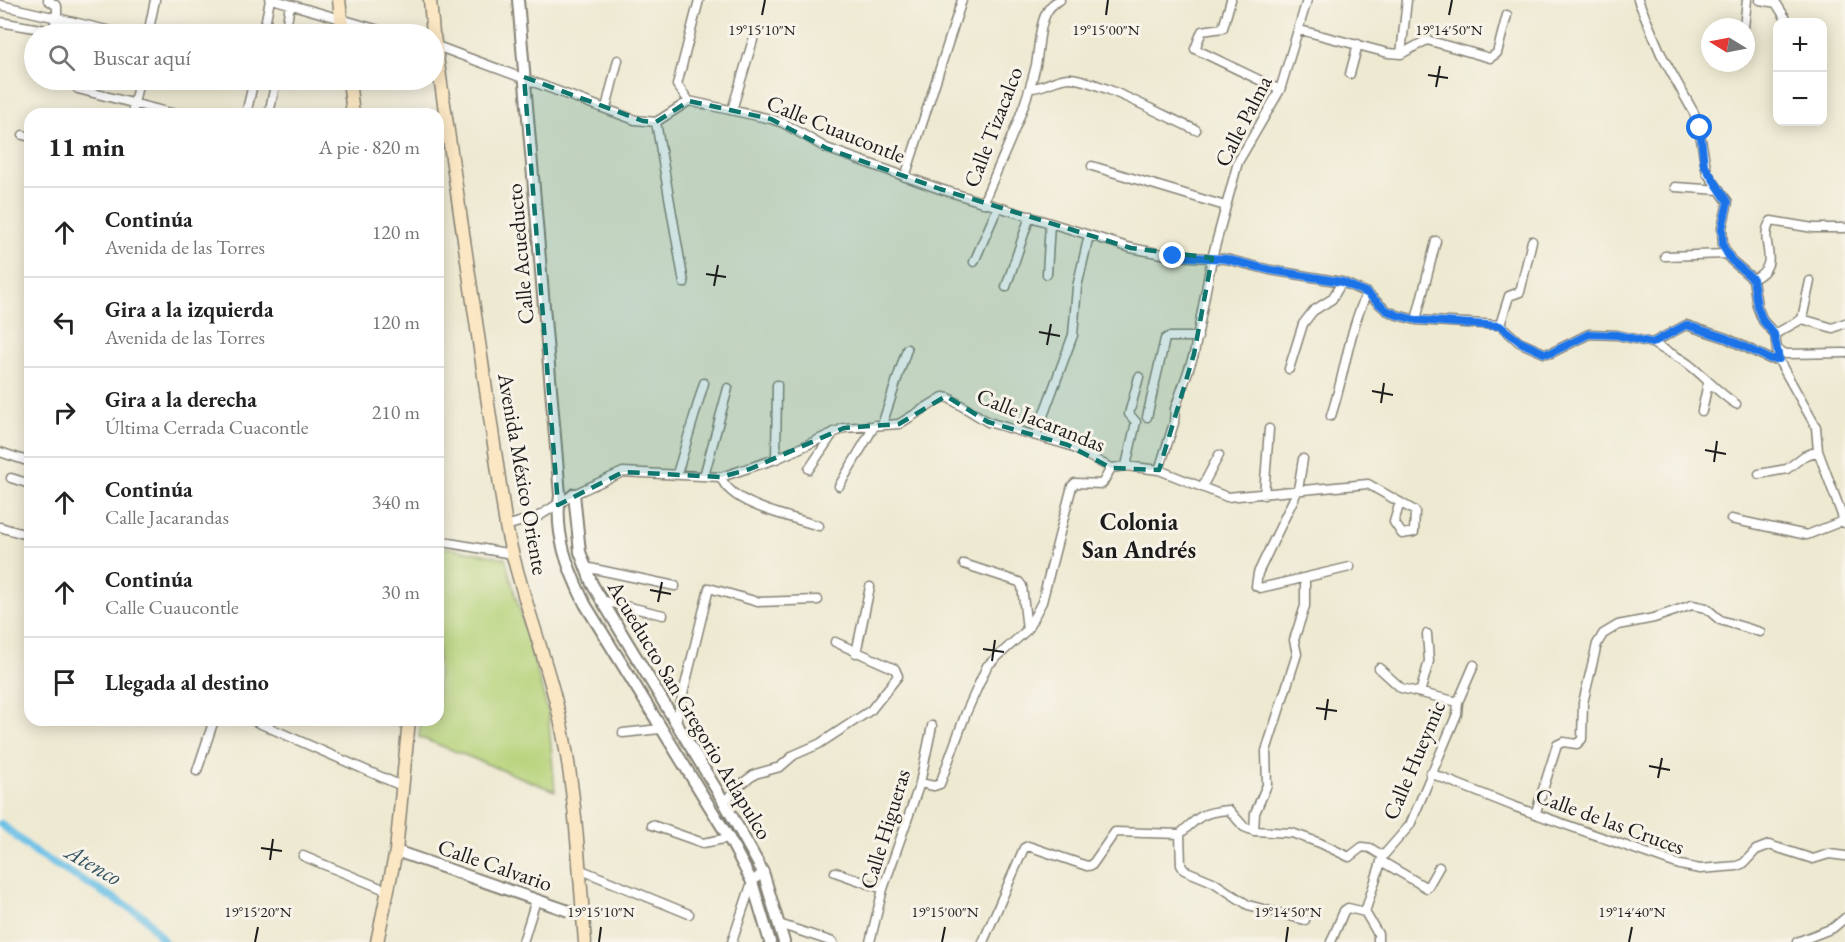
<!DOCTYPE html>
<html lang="es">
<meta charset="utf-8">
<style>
:root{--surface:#fff;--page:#f6f6f6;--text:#222;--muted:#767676;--line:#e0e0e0}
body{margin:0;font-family:"EB Garamond",serif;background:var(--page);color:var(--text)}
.controls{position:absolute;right:18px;top:18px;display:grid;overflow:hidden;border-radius:12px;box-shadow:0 3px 15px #0003}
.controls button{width:54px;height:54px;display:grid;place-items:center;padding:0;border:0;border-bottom:2px solid var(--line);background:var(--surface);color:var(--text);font:30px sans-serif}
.compass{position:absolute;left:1701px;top:18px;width:54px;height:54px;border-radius:50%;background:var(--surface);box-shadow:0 3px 15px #0003;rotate:280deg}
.stop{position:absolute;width:18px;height:18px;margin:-14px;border:4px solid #1a73e8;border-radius:50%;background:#fff}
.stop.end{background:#1a73e8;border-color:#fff;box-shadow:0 2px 6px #0008}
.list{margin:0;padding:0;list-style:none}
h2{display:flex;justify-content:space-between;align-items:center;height:78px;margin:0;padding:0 24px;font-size:26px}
h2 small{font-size:20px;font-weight:400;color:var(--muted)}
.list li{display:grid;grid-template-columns:39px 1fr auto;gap:18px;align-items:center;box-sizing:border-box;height:90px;padding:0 24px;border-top:2px solid var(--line)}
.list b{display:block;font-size:22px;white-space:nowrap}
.list p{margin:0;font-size:20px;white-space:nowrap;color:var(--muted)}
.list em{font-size:20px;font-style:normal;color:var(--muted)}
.icon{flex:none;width:33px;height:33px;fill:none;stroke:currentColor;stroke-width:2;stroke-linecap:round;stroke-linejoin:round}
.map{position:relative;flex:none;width:1845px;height:942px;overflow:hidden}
.search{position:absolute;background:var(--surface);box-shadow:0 3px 15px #0003;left:24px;top:24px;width:420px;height:66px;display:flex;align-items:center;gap:15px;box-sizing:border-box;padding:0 21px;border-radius:33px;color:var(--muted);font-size:22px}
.panel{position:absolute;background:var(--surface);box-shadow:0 3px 15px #0003;left:24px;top:108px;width:420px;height:618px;border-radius:18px}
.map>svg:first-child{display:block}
.green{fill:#b5d278;stroke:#68774a;stroke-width:1.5}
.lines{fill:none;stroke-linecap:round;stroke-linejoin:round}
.canal{stroke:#69bfe6;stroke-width:8}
.minor-casing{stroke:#858276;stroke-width:11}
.tertiary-casing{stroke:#858276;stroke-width:14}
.secondary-casing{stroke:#858276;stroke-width:15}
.minor{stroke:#fff;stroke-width:8}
.tertiary{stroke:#fff;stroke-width:10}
.secondary{stroke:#fbe7c3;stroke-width:12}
.route{stroke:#1a73e8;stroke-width:8}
.marked{fill:#0f766e;fill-opacity:0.2;stroke:#0f766e;stroke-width:4.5;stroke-dasharray:12 8;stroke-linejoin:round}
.ticks{fill:none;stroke:#1c1c1c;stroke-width:2}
.labels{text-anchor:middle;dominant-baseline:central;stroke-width:6;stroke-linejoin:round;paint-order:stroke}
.street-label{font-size:22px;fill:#1c1c1c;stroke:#f7f3e8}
.neighbourhood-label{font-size:24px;font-weight:bold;fill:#1c1c1c;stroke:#f7f3e8}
.water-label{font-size:24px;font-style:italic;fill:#375563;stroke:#f7f3e8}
.ticks-label{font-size:15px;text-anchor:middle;fill:#1c1c1c;stroke:#f7f3e8;stroke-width:6;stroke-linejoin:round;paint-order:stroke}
</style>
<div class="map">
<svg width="1845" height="942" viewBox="0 0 1845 942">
<rect width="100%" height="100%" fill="#f7f3e8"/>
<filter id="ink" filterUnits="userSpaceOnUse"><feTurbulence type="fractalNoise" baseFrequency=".0167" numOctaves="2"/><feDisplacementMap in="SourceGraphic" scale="12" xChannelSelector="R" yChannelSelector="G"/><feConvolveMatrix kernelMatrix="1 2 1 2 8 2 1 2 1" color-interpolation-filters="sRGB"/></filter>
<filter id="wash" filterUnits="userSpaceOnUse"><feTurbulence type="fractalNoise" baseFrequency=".008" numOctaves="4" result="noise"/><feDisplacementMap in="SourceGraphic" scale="24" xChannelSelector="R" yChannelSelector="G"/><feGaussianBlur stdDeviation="1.35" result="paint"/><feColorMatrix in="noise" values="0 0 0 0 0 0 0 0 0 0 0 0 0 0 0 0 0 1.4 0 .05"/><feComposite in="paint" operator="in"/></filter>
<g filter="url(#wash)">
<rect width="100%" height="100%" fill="#eee9d1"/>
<path class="green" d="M 438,546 L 505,558 L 548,711 L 555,791 L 419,737 L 420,720 L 438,720 Z"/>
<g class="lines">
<path class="canal" d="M 1,824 L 36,853 L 145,917 L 164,942"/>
</g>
</g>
<g filter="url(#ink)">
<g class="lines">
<defs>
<path id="minor" d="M 275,0 L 393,34
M 1231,0 L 1223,28 L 1202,31 L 1195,49 L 1280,90
M 1638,0 L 1661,54 L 1694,113 L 1699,128 L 1707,173 L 1728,202 L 1722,228 L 1723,246 L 1731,260 L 1753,279 L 1757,306 L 1763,321 L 1775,334 L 1778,359 L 1816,427 L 1818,451 L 1845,523
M 1760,0 L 1776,3 L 1788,22
M 0,5 L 57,18 L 57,6 L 48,0
M 0,22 L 52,31
M 1744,27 L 1747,0
M 1300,30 L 1388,53 L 1401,54 L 1427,40 L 1490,58 L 1497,53 L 1507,15
M 51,34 L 57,18 L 123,34
M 148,34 L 155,0
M 263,34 L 270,0
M 285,34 L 290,5
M 434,45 L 635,120 L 656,122 L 689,101 L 771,119 L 783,123 L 826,148 L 940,189 L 1131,248 L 1173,256 L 1226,259 L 1270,270 L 1342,282 L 1367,293 L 1386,310 L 1397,315 L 1416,320 L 1500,325 L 1519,342 L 1544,353 L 1551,353 L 1589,334 L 1617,335 L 1652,343 L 1686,325 L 1726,338 L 1770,359 L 1778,359
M 1401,54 L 1407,0
M 1350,74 L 1358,44
M 1031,88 C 1045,88 1057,77 1071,78 C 1104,83 1164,116 1196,130
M 78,89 L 175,114
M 689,101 L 677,85 L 678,81 L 699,0
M 606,108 L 618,60
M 732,110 L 753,40
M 132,114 L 139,80
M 246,114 L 254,80
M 269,114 L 276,80
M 656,122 L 684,283
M 23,135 L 30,137
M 1092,166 L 1225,206
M 905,177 L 962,0
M 1675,187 L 1720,190
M 983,203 C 1002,158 1025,112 1036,65 C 1040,45 1038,8 1060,0
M 1665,256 L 1726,254
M 974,262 L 998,207
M 1047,274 L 1050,223
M 1753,279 C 1785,264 1756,241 1771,221 L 1813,228 L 1845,228
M 1006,287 L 1030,216
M 1802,319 L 1833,328 L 1845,323
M 1416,320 L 1436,241
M 1500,325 L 1509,296 L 1520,292 L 1532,241
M 1775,334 L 1802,319 L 1810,281
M 1652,343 C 1665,351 1681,357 1692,367 C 1708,380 1719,393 1736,404
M 1777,349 L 1786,354 L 1845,353
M 1289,369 L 1303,324 L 1313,311 L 1332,299 L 1342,282
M 1702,411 L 1708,383
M 1331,416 C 1345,374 1348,333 1367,293
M 1147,417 L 1165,339 L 1168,337 L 1198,337
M 882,425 L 907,349
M 1036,435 L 1073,335 L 1077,287 L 1089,235
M 0,452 L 30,462
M 776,459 L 777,385
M 1303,459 L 1298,490 L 1258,573 L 1256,586 L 1260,588 L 1350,567
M 1126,466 L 1136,422 L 1129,414 L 1139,377
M 809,469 L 834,432
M 1159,470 L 1174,423 L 1175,409 L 1194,354 L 1212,258 L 1238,162 L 1280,90 L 1307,0
M 677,474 L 704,383
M 1759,474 L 1787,469 L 1804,456 L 1818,451
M 704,476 L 728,388
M 721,477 C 730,505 792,517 819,526
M 11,478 L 30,484
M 839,486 L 875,425
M 1202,487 L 1219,455
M 1264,495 L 1269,429
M 1731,519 L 1807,535 L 1845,520
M 506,526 L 539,516 L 574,494 L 623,472 L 721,477 L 776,459 L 844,428 L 899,424 L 943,397 L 949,398 L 988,422 L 1068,445 L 1111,468 L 1126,466 L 1159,470 L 1227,497 L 1368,484 L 1415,511 L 1414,532 L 1402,534 L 1394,522 L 1400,502
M 0,527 L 30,536
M 438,541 L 512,554
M 964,564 L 1019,582 L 1022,586 L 1027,630
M 585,567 L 675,586
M 600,600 L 663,615
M 856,653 L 870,587
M 1379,668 L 1401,688 L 1458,702
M 1420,693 L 1429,661 L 1427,634
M 252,720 L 404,787
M 676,722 L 709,588 L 758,602 L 818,600
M 623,733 L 660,729
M 197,771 L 214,720
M 1430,773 L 1513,806 L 1680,865 L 1700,869 L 1737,866 L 1744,863 L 1756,850 L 1769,845 L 1813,859 L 1829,854 L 1845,856
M 920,783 L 934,786 L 940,784 L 966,713 L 987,666 L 1027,630 L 1042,602 L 1072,486 L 1075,483 L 1102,484 L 1111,468
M 724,802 L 740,785 L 755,774 L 780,767 L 794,755 L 819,744 L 871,710 L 898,676 L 895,669 L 835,642
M 1536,812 L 1557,745 L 1563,742 L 1577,744 L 1582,739 L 1583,703 L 1597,644 L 1603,634 L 1618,625 L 1654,618 L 1692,605 L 1706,608 L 1720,620 L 1760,632
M 652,825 L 703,843 L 729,838
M 1254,831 L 1255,813 L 1267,785 L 1266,751 L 1297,654 L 1294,640 L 1305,606 L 1305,579
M 1180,834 L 1181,865 L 1184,870 L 1213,882 L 1248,905 L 1305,920
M 303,856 L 388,891
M 1381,861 L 1427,888 L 1439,867
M 579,869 L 689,914
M 835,872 L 883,889
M 1365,912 L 1378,934 L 1378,942
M 779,924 L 833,942
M 523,942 L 536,900
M 732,942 L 752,882 L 763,872
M 870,942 L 883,889 L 920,783 L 932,726
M 983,942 L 1024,848 L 1028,846 L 1087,866 L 1092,865 L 1115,832 L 1180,834 C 1199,816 1203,812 1229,810 L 1244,827 L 1254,831 L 1292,833 L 1320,843 L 1349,857 L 1362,847 L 1370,848 L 1383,856
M 1331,942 L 1344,911 L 1348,908 L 1365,912 L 1383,856 L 1410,825 L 1457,714 L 1458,702 L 1474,665
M 1797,942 L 1833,928 L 1845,918"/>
<path id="tertiary" d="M 518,0 L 560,495 C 554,534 568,569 585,604 L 729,838 L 752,882 L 770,942
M 574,494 L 580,552 L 592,584 L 724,802 L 763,872 L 784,942
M 396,851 L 583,916"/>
<path id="secondary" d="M 339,0 L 343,34
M 430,0 L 433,34
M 434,36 L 506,526 C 519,592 546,654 560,719 C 576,792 579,868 585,942
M 349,80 L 353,114
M 377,942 L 396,851 L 409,720"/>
</defs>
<use href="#minor" class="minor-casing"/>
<use href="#tertiary" class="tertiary-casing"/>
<use href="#secondary" class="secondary-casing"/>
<use href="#minor" class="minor"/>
<use href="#tertiary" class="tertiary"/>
<use href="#secondary" class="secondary"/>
</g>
</g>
<g class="lines" filter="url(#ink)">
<path class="route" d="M 1173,256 L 1226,259 L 1270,270 L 1342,282 L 1367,293 L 1386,310 L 1397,315 L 1416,320 L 1500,326 L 1520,342 L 1544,353 L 1551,353 L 1589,334 L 1617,335 L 1652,343 L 1686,325 L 1726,338 L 1770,359 L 1779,359 L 1774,334 L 1763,321 L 1757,306 L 1753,279 L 1731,260 L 1723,246 L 1722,228 L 1728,202 L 1704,165 L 1700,128"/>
</g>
<path class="marked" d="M 524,77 L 643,121 L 656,122 L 689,101 L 771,119 L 826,148 L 940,189 L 1131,248 L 1212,258 L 1194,354 L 1159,470 L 1111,468 L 1068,445 L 988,422 L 946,396 L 899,424 L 844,428 L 750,469 L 721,477 L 623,472 L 558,505 Z"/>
<path class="ticks" d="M 762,15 L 765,0M 1106,15 L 1108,0M 1449,15 L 1452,0M 1428,75 L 1448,78M 1436,87 L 1440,66M 706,274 L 726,277M 714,286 L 718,265M 1039,332 L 1060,336M 1047,345 L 1051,324M 1372,391 L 1393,395M 1381,403 L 1384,383M 1705,450 L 1726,454M 1714,462 L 1717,441M 650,590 L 671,594M 658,602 L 662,582M 983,649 L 1004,652M 992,661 L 995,640M 1316,708 L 1337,711M 1325,720 L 1328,699M 1649,766 L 1670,770M 1658,778 L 1662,758M 261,848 L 282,851M 270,860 L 273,839M 255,942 L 258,927M 599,942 L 601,927M 942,942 L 945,927M 1286,942 L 1288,927M 1629,942 L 1632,927"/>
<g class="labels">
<g class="street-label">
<text transform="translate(1243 121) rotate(-63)">Calle Palma</text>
<text transform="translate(993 127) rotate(-69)">Calle Tizacalco</text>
<text transform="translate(836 129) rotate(22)">Calle Cuaucontle</text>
<text transform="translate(520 254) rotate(-95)">Calle Acueducto</text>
<text transform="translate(1041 420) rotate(22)">Calle Jacarandas</text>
<text transform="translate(523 474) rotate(80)">Avenida México Oriente</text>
<text transform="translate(690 710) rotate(59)">Acueducto San Gregorio Atlapulco</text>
<text transform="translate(1414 760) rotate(-67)">Calle Hueymic</text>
<text transform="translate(1610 821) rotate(20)">Calle de las Cruces</text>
<text transform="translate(885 829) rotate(-73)">Calle Higueras</text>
<text transform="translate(495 865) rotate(19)">Calle Calvario</text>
</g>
<g class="neighbourhood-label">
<text x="1139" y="521">Colonia<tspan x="1139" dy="28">San Andrés</tspan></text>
</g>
<g class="water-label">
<text transform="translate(94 864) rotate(30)">Atenco</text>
</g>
</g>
<g class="ticks-label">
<text x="762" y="35">19°15'10"N</text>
<text x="1106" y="35">19°15'00"N</text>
<text x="1449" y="35">19°14'50"N</text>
<text x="258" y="917">19°15'20"N</text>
<text x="601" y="917">19°15'10"N</text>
<text x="945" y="917">19°15'00"N</text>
<text x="1288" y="917">19°14'50"N</text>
<text x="1632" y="917">19°14'40"N</text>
</g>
</svg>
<div class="controls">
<button>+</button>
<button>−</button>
</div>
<svg class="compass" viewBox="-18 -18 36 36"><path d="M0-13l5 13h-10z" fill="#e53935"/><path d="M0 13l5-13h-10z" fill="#767676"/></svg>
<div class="stop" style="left:1700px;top:128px"></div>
<div class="stop end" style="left:1173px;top:256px"></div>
<div class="search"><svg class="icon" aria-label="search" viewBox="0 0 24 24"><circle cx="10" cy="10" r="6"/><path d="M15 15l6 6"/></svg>Buscar aquí</div>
<section class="panel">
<h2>11 min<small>A pie · 820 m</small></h2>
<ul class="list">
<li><svg class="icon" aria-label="ahead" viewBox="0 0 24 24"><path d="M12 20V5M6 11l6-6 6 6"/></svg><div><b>Continúa</b><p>Avenida de las Torres</p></div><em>120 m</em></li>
<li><svg class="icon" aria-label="left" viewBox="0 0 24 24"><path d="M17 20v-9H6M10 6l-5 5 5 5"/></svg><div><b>Gira a la izquierda</b><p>Avenida de las Torres</p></div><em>120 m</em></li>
<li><svg class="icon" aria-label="right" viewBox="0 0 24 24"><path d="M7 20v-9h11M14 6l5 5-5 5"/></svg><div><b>Gira a la derecha</b><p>Última Cerrada Cuacontle</p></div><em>210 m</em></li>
<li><svg class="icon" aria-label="ahead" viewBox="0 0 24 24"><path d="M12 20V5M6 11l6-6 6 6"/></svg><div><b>Continúa</b><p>Calle Jacarandas</p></div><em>340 m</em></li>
<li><svg class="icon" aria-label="ahead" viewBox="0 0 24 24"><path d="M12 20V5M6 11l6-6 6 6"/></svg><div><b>Continúa</b><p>Calle Cuaucontle</p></div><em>30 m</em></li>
<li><svg class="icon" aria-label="arrive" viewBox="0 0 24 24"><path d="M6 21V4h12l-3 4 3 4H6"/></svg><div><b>Llegada al destino</b></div></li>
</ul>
</section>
</div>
